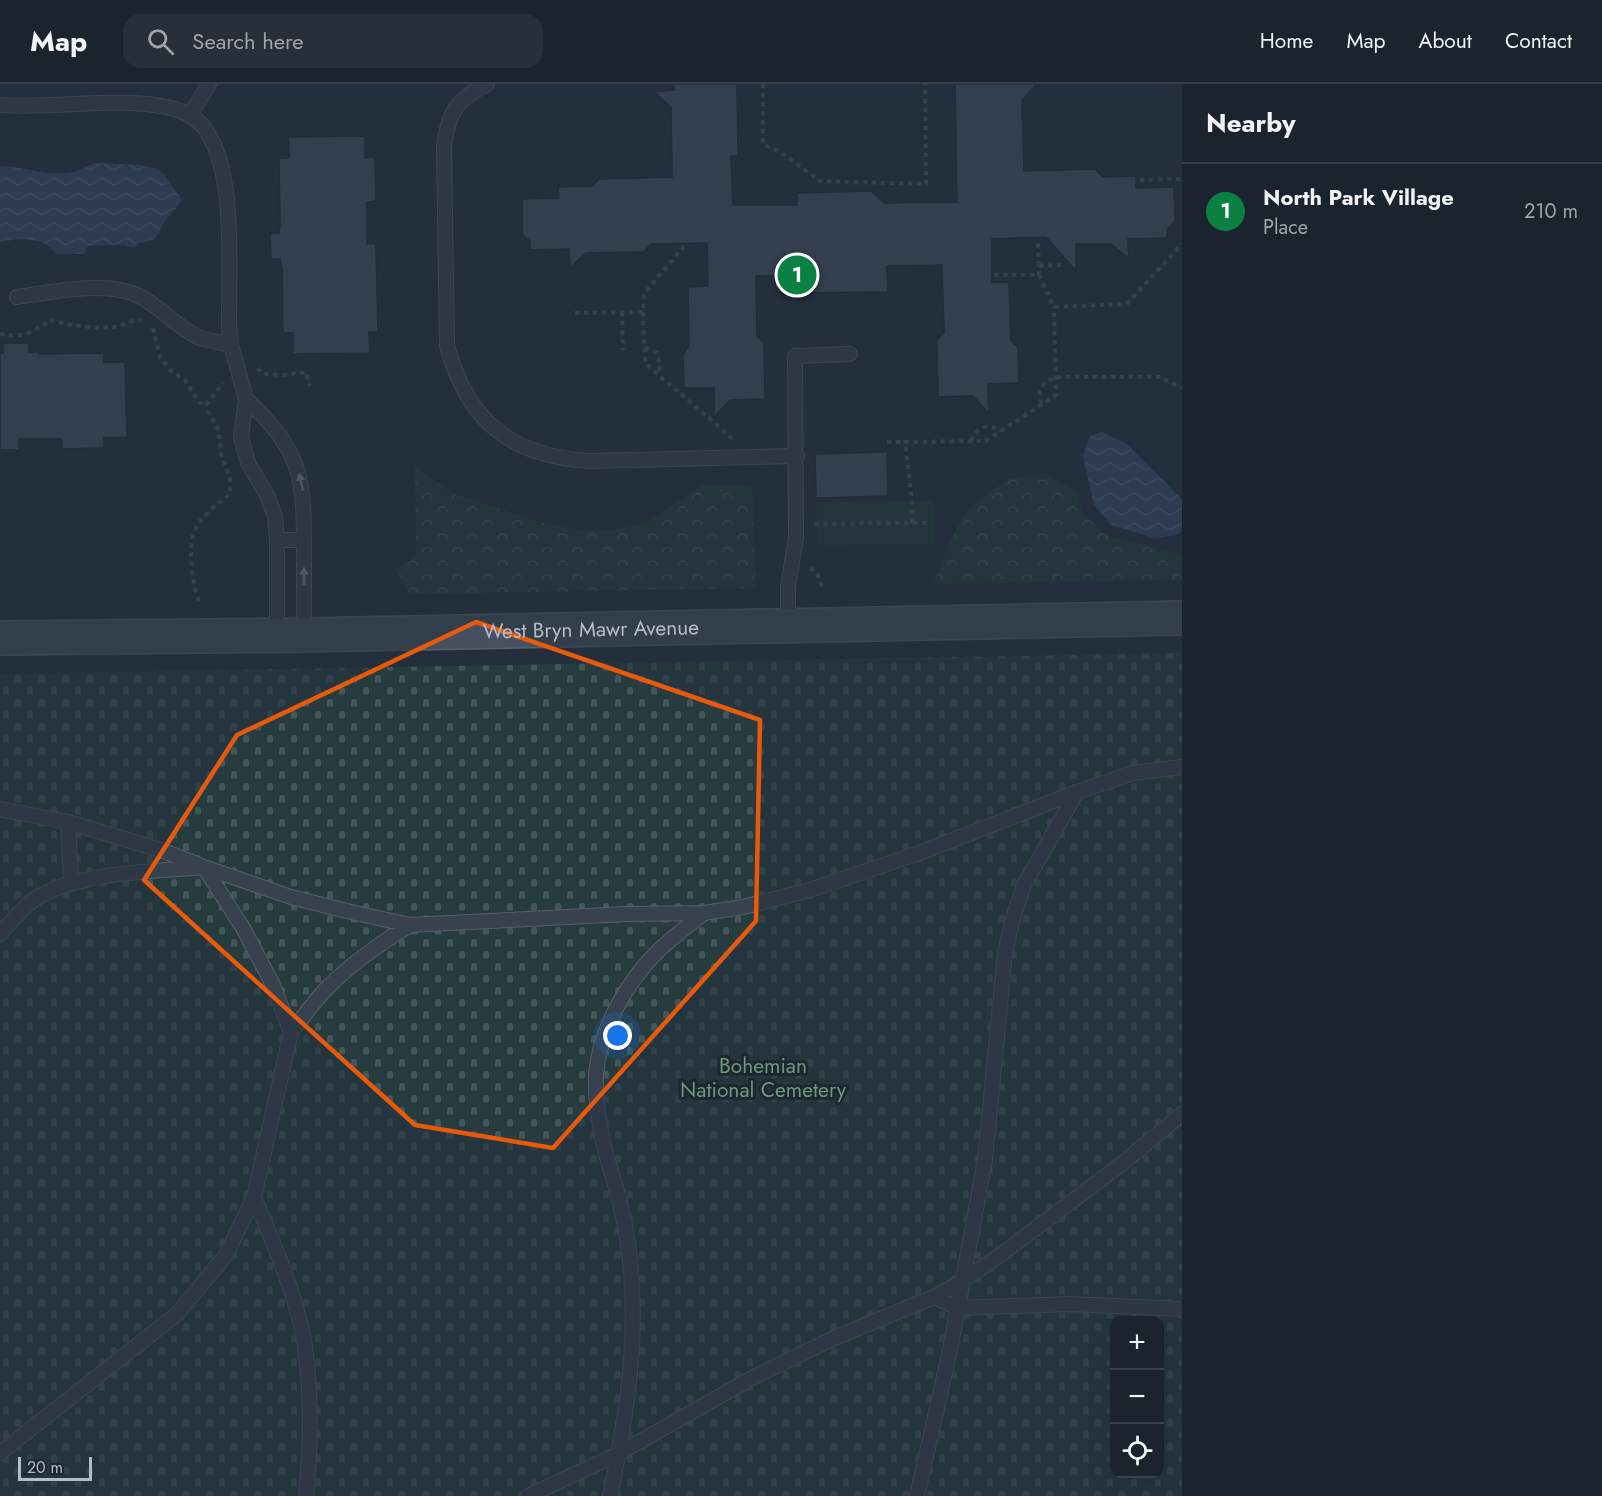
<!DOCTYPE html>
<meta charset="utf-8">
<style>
:root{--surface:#1b232e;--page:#282f3a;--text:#f1f3f6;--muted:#a0a4aa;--line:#39404a;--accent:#0b8043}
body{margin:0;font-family:Jost,sans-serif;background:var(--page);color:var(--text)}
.controls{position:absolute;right:18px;bottom:18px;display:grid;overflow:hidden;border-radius:12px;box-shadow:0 6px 24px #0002}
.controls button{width:54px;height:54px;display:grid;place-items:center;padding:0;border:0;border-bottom:2px solid var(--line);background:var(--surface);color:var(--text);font:30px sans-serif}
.scale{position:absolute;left:18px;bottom:15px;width:74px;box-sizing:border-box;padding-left:6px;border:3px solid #b4bcc9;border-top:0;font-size:16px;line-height:21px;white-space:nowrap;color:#b4bcc9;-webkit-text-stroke:4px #1d2633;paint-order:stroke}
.you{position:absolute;left:618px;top:952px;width:21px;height:21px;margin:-15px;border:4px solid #fff;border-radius:50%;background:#1a73e8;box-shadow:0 0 0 9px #1a73e833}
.badge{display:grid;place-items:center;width:39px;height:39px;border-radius:50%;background:var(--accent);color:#fff;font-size:20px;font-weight:700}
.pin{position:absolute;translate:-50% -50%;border:3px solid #fff;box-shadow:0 2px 6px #0006}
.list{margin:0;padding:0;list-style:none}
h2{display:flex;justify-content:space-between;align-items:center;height:78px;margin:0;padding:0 24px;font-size:26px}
h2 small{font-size:20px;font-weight:400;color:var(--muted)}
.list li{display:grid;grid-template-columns:39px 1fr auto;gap:18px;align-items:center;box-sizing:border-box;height:96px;padding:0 24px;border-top:2px solid var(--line)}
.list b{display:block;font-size:22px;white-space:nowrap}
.list p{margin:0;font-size:20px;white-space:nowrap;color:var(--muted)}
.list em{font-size:20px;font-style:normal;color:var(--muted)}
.icon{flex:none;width:33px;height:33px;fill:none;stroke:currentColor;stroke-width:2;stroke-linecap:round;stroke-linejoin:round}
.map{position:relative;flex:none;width:1182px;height:1412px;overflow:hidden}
header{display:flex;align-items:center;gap:36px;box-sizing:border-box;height:84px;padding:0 30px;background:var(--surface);border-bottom:2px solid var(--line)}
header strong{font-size:28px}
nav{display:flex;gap:33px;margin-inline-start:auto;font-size:21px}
.search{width:420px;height:54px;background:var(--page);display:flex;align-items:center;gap:15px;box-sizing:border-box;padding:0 21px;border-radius:18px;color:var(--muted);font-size:22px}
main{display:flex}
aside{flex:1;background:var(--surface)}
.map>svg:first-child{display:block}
.green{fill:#263c3f}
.forest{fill:url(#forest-crowns)}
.cemetery{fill:url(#cemetery-stones);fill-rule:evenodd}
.water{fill:url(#water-waves)}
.building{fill:#455162;stroke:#1f2835;stroke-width:1.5}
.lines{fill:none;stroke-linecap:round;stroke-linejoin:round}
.lane-casing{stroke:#565f6c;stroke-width:16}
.secondary-casing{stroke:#565f6c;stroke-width:36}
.path{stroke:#44595c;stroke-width:4;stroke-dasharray:4.5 4.5;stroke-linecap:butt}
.lane{stroke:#38414e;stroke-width:14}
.secondary{stroke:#465061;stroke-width:33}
.oneway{fill:#7c8592}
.marked{fill:none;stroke:#e8590c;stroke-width:4.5;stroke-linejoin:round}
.labels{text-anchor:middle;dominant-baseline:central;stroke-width:6;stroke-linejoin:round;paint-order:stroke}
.street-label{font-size:21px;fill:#b4bcc9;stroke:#1d2633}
.park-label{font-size:21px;fill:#6b9a76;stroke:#1d2633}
</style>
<header>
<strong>Map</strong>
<div class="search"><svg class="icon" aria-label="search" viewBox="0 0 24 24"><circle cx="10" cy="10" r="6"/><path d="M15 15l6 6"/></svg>Search here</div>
<nav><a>Home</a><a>Map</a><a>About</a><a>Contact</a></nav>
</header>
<main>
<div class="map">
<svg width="1182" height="1412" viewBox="0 0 1182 1412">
<defs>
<pattern id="forest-crowns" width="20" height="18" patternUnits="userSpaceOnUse" patternTransform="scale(1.5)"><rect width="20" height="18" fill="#263c3f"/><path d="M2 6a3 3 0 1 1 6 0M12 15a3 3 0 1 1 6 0" fill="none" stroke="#435659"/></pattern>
<pattern id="cemetery-stones" width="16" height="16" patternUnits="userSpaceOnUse" patternTransform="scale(1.5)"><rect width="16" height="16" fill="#263c3f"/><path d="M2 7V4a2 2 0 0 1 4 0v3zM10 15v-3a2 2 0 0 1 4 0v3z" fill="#435659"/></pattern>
<pattern id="water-waves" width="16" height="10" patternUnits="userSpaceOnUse" patternTransform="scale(1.5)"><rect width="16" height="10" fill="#394c67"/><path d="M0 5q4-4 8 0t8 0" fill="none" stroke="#53647b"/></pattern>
</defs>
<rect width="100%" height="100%" fill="#242f3e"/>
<path class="green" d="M 934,417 L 935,460 L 817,461 L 816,418 Z"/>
<path class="forest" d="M 415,382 L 452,409 L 540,438 L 578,446 L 614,446 L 647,439 L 702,401 L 752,402 L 756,504 L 410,510 L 395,485 L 416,473 Z
M 1045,390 L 1076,407 L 1083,428 L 1105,451 L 1172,469 L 1182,469 L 1182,496 L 934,500 L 949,458 L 970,422 L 1009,395 Z"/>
<path class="cemetery" d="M 1182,569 L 1182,1412 L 0,1412 L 0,590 ZM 1114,1236 L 1160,1236 L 1160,1390 L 1114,1390 Z"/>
<path class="water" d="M 95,79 L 139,81 L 154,84 L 163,89 L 182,116 C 177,124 171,129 166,136 C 153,154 162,156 137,159 L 136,163 L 115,161 L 88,162 L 84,170 L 57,170 C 41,152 22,154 0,158 L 0,82 C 25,82 53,95 77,87 C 83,85 89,81 95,79 Z
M 1102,348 L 1127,360 L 1182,415 L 1182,447 L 1177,451 L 1154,454 L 1111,441 L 1094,421 L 1083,372 L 1090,352 Z"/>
<path class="building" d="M 674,0 L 737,0 L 738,72 L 731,72 L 733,121 L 797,121 L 797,109 L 871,107 L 885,119 L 957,118 L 955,0 L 1036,0 L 1022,17 L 1024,87 L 1095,85 L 1103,93 L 1136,92 L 1136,104 L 1174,103 L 1175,138 L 1167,145 L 1167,154 L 1128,155 L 1129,175 L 1111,160 L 1076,160 L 1076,187 L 1046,153 L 992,155 L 992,198 L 1009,198 L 1011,257 L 1018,263 L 1019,299 L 988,300 L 989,329 L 973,312 L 938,313 L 937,256 L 944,249 L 942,181 L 887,182 L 888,208 L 799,209 L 798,191 L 756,192 L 757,252 L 764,259 L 765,315 L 730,316 L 714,333 L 714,304 L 684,304 L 683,270 L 689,262 L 688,203 L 708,202 L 707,159 L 651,160 L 644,168 L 586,169 L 570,184 L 569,165 L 530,166 L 530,157 L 522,150 L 522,115 L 559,114 L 558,103 L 592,102 L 599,95 L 672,93 L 671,23 L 654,8 L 674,6 Z
M 365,52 L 365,74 L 375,73 L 376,117 L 367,118 L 367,160 L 376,160 L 378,248 L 369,248 L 370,269 L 293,270 L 293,249 L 283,249 L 282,184 L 280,175 L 271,175 L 270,149 L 279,149 L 280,141 L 279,74 L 289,74 L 288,53 Z
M 3,259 L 29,259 L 29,268 L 39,268 L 39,270 L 104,269 L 104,278 L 125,278 L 127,353 L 104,354 L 104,364 L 62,365 L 62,355 L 19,355 L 19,366 L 0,366 L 0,269 L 3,269 Z
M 887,368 L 888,412 L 816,414 L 815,370 Z"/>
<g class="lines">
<defs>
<path id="lane" d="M 487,0 C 456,16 448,29 444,63 L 447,262 C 468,338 511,372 589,377 L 797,372
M 0,21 C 44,24 89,17 133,19 C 151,20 174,22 191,32 C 240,61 228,190 229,241 L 231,261 L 246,315 L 241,353 L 248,379 L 267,411 L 275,432 L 277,456
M 190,31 L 209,0
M 17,213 C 51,208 107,196 139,212 C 161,223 180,246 200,254 C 209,257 221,258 231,261
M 246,315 C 297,364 304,386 304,456
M 788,542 L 788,503 L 796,453 L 795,272 L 850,270
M 277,551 L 277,456 L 304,456 L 304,551
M 0,725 L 68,738 L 164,767 L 204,783 L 291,813 L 351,828 L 410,841 L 627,830 L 704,829 L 743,823 L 810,806 L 922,768 L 1077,708 L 1133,689 L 1182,683
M 68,738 L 71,799
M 0,850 C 12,837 24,821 40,812 C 85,787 153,788 204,783 L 243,844 L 272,899 L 291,948 C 302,935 312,920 324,907 C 349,881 379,860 410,841
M 254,1113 C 273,1159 295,1207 304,1256 C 312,1308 311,1360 306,1412
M 934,1213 L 958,1224 L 1070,1220 L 1182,1225
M 0,1369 L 177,1230 L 226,1171 L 254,1113 L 291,948
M 528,1412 L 618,1370 L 750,1295 L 834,1254 L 934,1213 L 961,1198 L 999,1172 L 1123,1079 L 1182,1030
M 610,1412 C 624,1344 636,1275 632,1205 C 631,1179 627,1148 621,1124 C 617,1103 609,1083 604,1062 C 599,1040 595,1013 596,990 C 600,945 627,897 659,866 C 673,853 689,841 704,829
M 917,1412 L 950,1266 L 985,1076 L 1005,869 L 1013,834 L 1024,801 L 1077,708"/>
<g id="secondary">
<path id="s1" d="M 0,554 L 304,551 L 1182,534"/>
</g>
</defs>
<use href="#lane" class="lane-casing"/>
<use href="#secondary" class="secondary-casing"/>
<path class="path" d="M 763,0 L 763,60 L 782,69 L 820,97 L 926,100 L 925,0
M 1140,96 L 1182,95
M 1039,182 L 1062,181
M 994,191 L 1039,191 L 1038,155
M 1039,191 L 1054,223 L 1127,220 L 1182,160
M 622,228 L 623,266
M 643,228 L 645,279 L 733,355
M 575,229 L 643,228 L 644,210 L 686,160
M 153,244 L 160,273 L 170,286 L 186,297 L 198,317 L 205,322 L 223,299
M 0,250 C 22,254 32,249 50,236 C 70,241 92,245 113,243 C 123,242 131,236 141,236
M 645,263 L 657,269 L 660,279 L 659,291
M 258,284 L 263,290 L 283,291 L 306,288 L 310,302
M 1041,320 L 1040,308 L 1045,298 L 1056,293 L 1160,293 L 1182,304
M 971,357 C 977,343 987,339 1001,347
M 887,358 L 905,358
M 912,439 L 912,417 L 905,358 L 986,357 L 1056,311 L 1054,223
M 814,440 L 930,439
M 810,484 C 819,489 821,497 822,506
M 199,517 C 192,501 188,465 194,448 C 200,432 218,420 230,410 L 230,393 L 221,371 L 219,347 L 205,322"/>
<use href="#lane" class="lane"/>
<use href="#secondary" class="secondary"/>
</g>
<defs><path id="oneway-solid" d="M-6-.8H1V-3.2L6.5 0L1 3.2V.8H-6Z" transform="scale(1.5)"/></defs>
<g class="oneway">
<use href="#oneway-solid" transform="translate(301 398) rotate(-103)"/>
<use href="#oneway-solid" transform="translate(304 492) rotate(-90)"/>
</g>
<path d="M0 0H1182V1412H0ZM 476,538 L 760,636 L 756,837 L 553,1064 L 415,1041 L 144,796 L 237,651 Z" fill="#242f3e" fill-opacity=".55" fill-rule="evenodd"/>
<path class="marked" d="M 476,538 L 760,636 L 756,837 L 553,1064 L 415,1041 L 144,796 L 237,651 Z"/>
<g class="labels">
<g class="street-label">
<text stroke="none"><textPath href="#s1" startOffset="591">West Bryn Mawr Avenue</textPath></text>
</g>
<g class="park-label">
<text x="763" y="982">Bohemian<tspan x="763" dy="24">National Cemetery</tspan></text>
</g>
</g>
</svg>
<div class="controls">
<button>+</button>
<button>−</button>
<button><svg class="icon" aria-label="locate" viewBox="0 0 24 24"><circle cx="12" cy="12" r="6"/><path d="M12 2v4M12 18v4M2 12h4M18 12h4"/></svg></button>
</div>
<div class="scale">20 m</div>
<div class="you"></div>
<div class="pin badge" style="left:797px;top:191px">1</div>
</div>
<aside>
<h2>Nearby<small></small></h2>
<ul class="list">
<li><span class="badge">1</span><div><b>North Park Village</b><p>Place</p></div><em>210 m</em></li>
</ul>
</aside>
</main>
